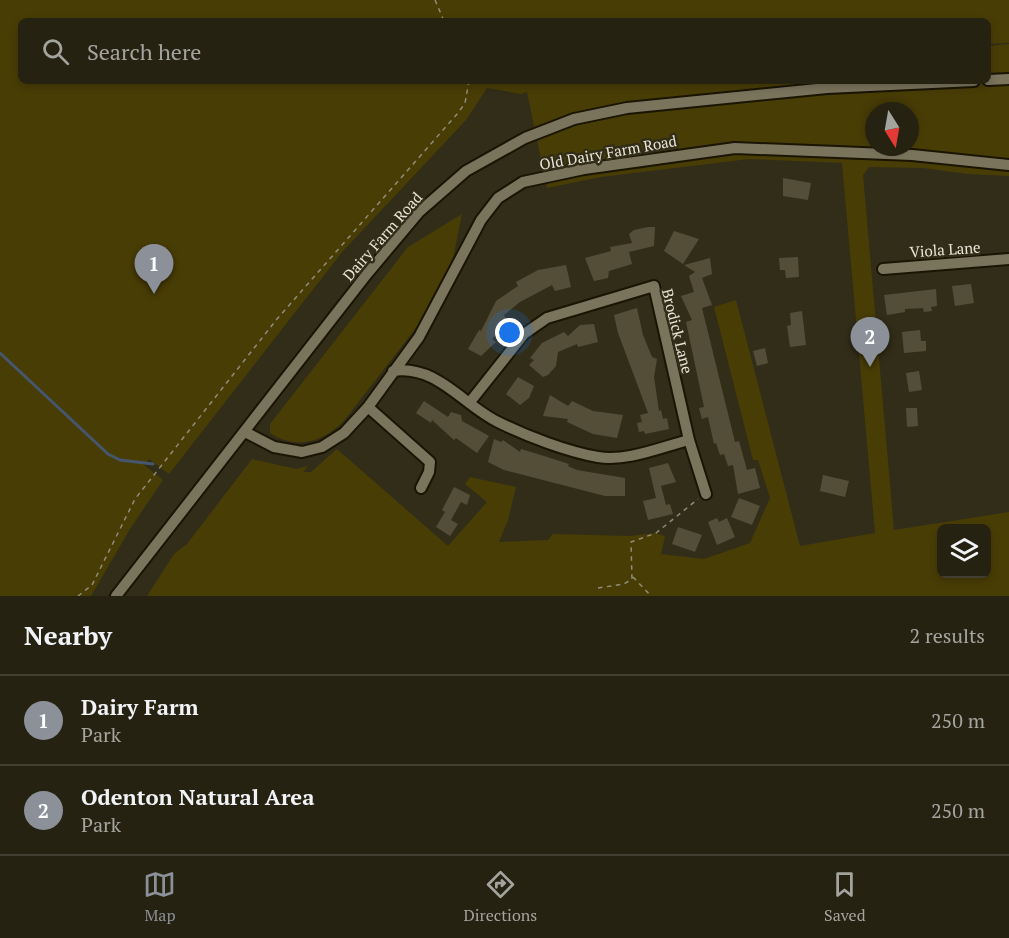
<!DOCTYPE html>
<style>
:root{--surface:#262212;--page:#2e2a1b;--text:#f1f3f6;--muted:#a4a49f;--line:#423f32;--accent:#8c9099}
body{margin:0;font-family:"PT Serif",serif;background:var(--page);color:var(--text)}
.controls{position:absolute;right:18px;bottom:18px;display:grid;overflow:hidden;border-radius:9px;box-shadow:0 3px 9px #0003}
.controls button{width:54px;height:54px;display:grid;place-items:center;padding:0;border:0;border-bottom:2px solid var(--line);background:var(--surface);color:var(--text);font:30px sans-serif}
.compass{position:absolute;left:865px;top:102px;width:54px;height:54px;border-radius:50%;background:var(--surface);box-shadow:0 3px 9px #0003;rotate:169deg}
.you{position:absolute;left:510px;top:333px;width:21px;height:21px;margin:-15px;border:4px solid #fff;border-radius:50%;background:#1a73e8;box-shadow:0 0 0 9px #1a73e833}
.badge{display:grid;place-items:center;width:39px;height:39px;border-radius:50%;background:var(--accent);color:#fff;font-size:20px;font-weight:700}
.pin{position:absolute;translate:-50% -50px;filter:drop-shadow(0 2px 3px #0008)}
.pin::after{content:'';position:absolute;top:32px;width:21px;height:18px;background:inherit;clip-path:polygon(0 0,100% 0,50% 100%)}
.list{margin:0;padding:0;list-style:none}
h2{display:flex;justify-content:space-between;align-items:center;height:78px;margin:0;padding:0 24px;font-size:26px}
h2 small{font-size:20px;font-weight:400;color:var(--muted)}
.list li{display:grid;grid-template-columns:39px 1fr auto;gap:18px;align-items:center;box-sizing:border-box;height:90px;padding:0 24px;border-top:2px solid var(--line)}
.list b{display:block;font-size:22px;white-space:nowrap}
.list p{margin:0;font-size:20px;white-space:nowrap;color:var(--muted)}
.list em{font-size:20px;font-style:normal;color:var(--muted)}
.icon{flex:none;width:33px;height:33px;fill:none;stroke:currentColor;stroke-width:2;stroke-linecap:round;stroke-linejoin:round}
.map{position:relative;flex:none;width:1009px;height:596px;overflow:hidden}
.search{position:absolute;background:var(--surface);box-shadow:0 3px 9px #0003;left:18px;right:18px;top:18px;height:66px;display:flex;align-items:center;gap:15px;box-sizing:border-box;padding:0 21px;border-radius:9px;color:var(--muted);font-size:22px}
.sheet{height:258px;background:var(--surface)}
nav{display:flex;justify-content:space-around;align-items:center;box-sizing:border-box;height:84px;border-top:2px solid var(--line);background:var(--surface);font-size:16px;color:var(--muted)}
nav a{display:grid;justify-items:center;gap:3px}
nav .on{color:var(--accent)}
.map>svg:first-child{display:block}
.green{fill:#493d06;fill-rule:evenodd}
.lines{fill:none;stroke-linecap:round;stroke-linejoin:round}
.stream{stroke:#47566f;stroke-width:3}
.building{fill:#544e39}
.minor-casing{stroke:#1a1503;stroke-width:14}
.path{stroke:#908c7b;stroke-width:1.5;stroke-dasharray:4.5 4.5;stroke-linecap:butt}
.minor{stroke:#7a745d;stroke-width:10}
.labels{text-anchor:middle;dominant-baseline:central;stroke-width:5;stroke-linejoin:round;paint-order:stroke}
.street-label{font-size:15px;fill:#e9e6d9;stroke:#322d18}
</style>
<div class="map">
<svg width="1009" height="596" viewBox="0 0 1009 596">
<rect width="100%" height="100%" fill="#322d18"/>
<path class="green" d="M 0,0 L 1009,0 L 1009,43 L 988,44 L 988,21 L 21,21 L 21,81 L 988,81 L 988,46 L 1009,44 L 1009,176 L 968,174 L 923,168 L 869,167 L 863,175 L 894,530 L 1009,512 L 1009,596 L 147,596 L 174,554 L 187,544 L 252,459 L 296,469 L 308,466 L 303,472 L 311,472 L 337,449 L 448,546 L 487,502 L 465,484 L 470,477 L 516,487 L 508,520 L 499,542 L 548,540 L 553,534 L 629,536 L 656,533 L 665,536 L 661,554 L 704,559 L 750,543 L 770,498 L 758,460 L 753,460 L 714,307 L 736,300 L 800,546 L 875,533 L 842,163 L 749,159 L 601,177 L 547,188 L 527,92 L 521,94 L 487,88 L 466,120 L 343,251 L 169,474 L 149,459 L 144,465 L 163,480 L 130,529 L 91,596 L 0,596 ZM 874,111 L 910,111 L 910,147 L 874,147 ZM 942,528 L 986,528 L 986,574 L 942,574 Z
M 462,214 L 452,263 L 426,315 L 343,422 C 322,442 296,450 270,433 L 270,424 L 408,247 Z"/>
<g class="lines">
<path class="stream" d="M 0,353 L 108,454 L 120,460 L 153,464"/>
</g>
<path class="building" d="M 783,178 L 811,183 L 808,200 L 783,196 Z
M 648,227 L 655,227 L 654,246 L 629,252 L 632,264 L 609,271 L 608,278 L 594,281 L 585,258 L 611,251 L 610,247 L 632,243 L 629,234 L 634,230 Z
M 674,231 L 699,239 L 683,264 L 664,251 Z
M 798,257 L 799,277 L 786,278 L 785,270 L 780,270 L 779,258 Z
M 710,258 L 712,274 L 702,278 L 712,305 L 702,308 L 735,442 L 739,441 L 747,470 L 755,468 L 760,488 L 738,494 L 733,465 L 728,466 L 724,454 L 720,455 L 716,443 L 714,444 L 708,417 L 702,419 L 699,408 L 704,407 L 686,322 L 692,320 L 681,296 L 694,292 L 689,276 L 695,272 L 684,265 Z
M 566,265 L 571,287 L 555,291 L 552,285 L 520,302 L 504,315 L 508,323 L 492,339 L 496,342 L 481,356 L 468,349 L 479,330 L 481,331 L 496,301 L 518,286 L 516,282 L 538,270 Z
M 971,284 L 974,303 L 955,306 L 952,286 Z
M 936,289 L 937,306 L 931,307 L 932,311 L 924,312 L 923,308 L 905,309 L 905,312 L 887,315 L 884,295 Z
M 637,308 L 643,335 L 652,357 L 657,359 L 654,377 L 659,411 L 661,410 L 663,419 L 667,418 L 669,429 L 645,434 L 644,431 L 639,432 L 637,423 L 642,422 L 640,415 L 648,413 L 618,333 L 614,315 Z
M 802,311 L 806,345 L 790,347 L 787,326 L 791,325 L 790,313 Z
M 594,324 L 598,342 L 578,347 L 577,344 L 558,352 L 556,366 L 548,375 L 543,377 L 529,365 L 534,360 L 530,358 L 542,343 L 564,332 L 568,336 L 580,325 Z
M 920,330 L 921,341 L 926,341 L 926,351 L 904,353 L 902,332 Z
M 765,348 L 768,363 L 757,366 L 753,351 Z
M 919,371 L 922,390 L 909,392 L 906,373 Z
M 518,377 L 534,386 L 529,398 L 520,405 L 506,394 Z
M 550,395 L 568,406 L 572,401 L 593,411 L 623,415 L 617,438 L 593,434 L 567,422 L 568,419 L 543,416 Z
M 424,401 L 448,417 L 451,412 L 461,415 L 462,421 L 489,436 L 477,453 L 456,438 L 454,440 L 432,420 L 431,423 L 416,413 Z
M 906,408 L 917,408 L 918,426 L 907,427 Z
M 494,439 L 501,442 L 503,440 L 520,452 L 521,449 L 544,456 L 569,464 L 568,466 L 577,470 L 625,478 L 625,496 L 605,496 L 504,470 L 488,462 Z
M 668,463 L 676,482 L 661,486 L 666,505 L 670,504 L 673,514 L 648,520 L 643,501 L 656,498 L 649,468 Z
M 823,475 L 849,481 L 845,497 L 820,491 Z
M 454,487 L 470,495 L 467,505 L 461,502 L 451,520 L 458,524 L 450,536 L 436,527 L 445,512 L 442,510 Z
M 739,498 L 760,506 L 752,525 L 731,517 Z
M 717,518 L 719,522 L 727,518 L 735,537 L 717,545 L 708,522 Z
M 678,527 L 702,535 L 695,552 L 672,544 Z"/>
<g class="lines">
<defs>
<path id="minor" d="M 988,80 L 1009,79
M 883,269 L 1009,259
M 393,371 C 436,364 463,405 498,422 C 526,436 568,452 598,457 C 627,462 661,447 689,440
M 470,402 L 524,334 L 547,318 L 654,286 L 689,440 L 706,494
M 368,407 L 430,462 L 429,472 L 421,488
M 245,432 L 274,447 L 302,452 L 322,447 L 344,433 L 368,407 L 419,337 L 481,220 L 498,198 L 523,182 L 584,169 L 735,148 L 912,155 L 1009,165
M 116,596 L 367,274 L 419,212 L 466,171 L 525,138 L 574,119 L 627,108 L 827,88 L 974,81"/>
</defs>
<use href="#minor" class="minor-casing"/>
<path class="path" d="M 435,0 L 444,21
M 633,577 L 651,596
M 598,588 L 624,584 L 632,579 L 631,542 L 656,533 L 698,499
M 78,596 L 92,585 L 135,499 L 277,319 L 458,113 L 465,103 L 469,81"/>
<use href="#minor" class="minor"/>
</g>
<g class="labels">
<g class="street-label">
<text transform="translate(608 152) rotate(-10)">Old Dairy Farm Road</text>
<text transform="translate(382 236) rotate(-49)">Dairy Farm Road</text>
<text transform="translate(945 249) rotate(-4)">Viola Lane</text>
<text transform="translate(678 331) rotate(76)">Brodick Lane</text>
</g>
</g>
</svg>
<div class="controls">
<button><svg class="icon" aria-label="layers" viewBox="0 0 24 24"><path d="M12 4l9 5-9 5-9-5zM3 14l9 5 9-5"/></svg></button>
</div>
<svg class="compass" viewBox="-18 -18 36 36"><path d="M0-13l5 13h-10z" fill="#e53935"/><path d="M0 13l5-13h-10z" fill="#a4a49f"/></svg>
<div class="you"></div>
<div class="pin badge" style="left:154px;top:294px">1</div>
<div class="pin badge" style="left:870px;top:367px">2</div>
<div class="search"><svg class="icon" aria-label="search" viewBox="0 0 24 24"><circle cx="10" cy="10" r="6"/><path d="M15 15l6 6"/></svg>Search here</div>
</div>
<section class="sheet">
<h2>Nearby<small>2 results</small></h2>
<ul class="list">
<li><span class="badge">1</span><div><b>Dairy Farm</b><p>Park</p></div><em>250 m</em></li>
<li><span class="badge">2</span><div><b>Odenton Natural Area</b><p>Park</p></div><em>250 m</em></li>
</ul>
</section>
<nav>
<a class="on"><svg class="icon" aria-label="map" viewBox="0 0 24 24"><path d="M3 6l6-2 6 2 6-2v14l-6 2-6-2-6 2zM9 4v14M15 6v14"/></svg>Map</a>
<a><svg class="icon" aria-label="directions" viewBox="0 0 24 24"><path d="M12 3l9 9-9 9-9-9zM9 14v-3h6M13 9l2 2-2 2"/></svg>Directions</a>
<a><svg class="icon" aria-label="saved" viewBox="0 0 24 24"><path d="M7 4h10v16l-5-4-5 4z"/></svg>Saved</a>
</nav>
